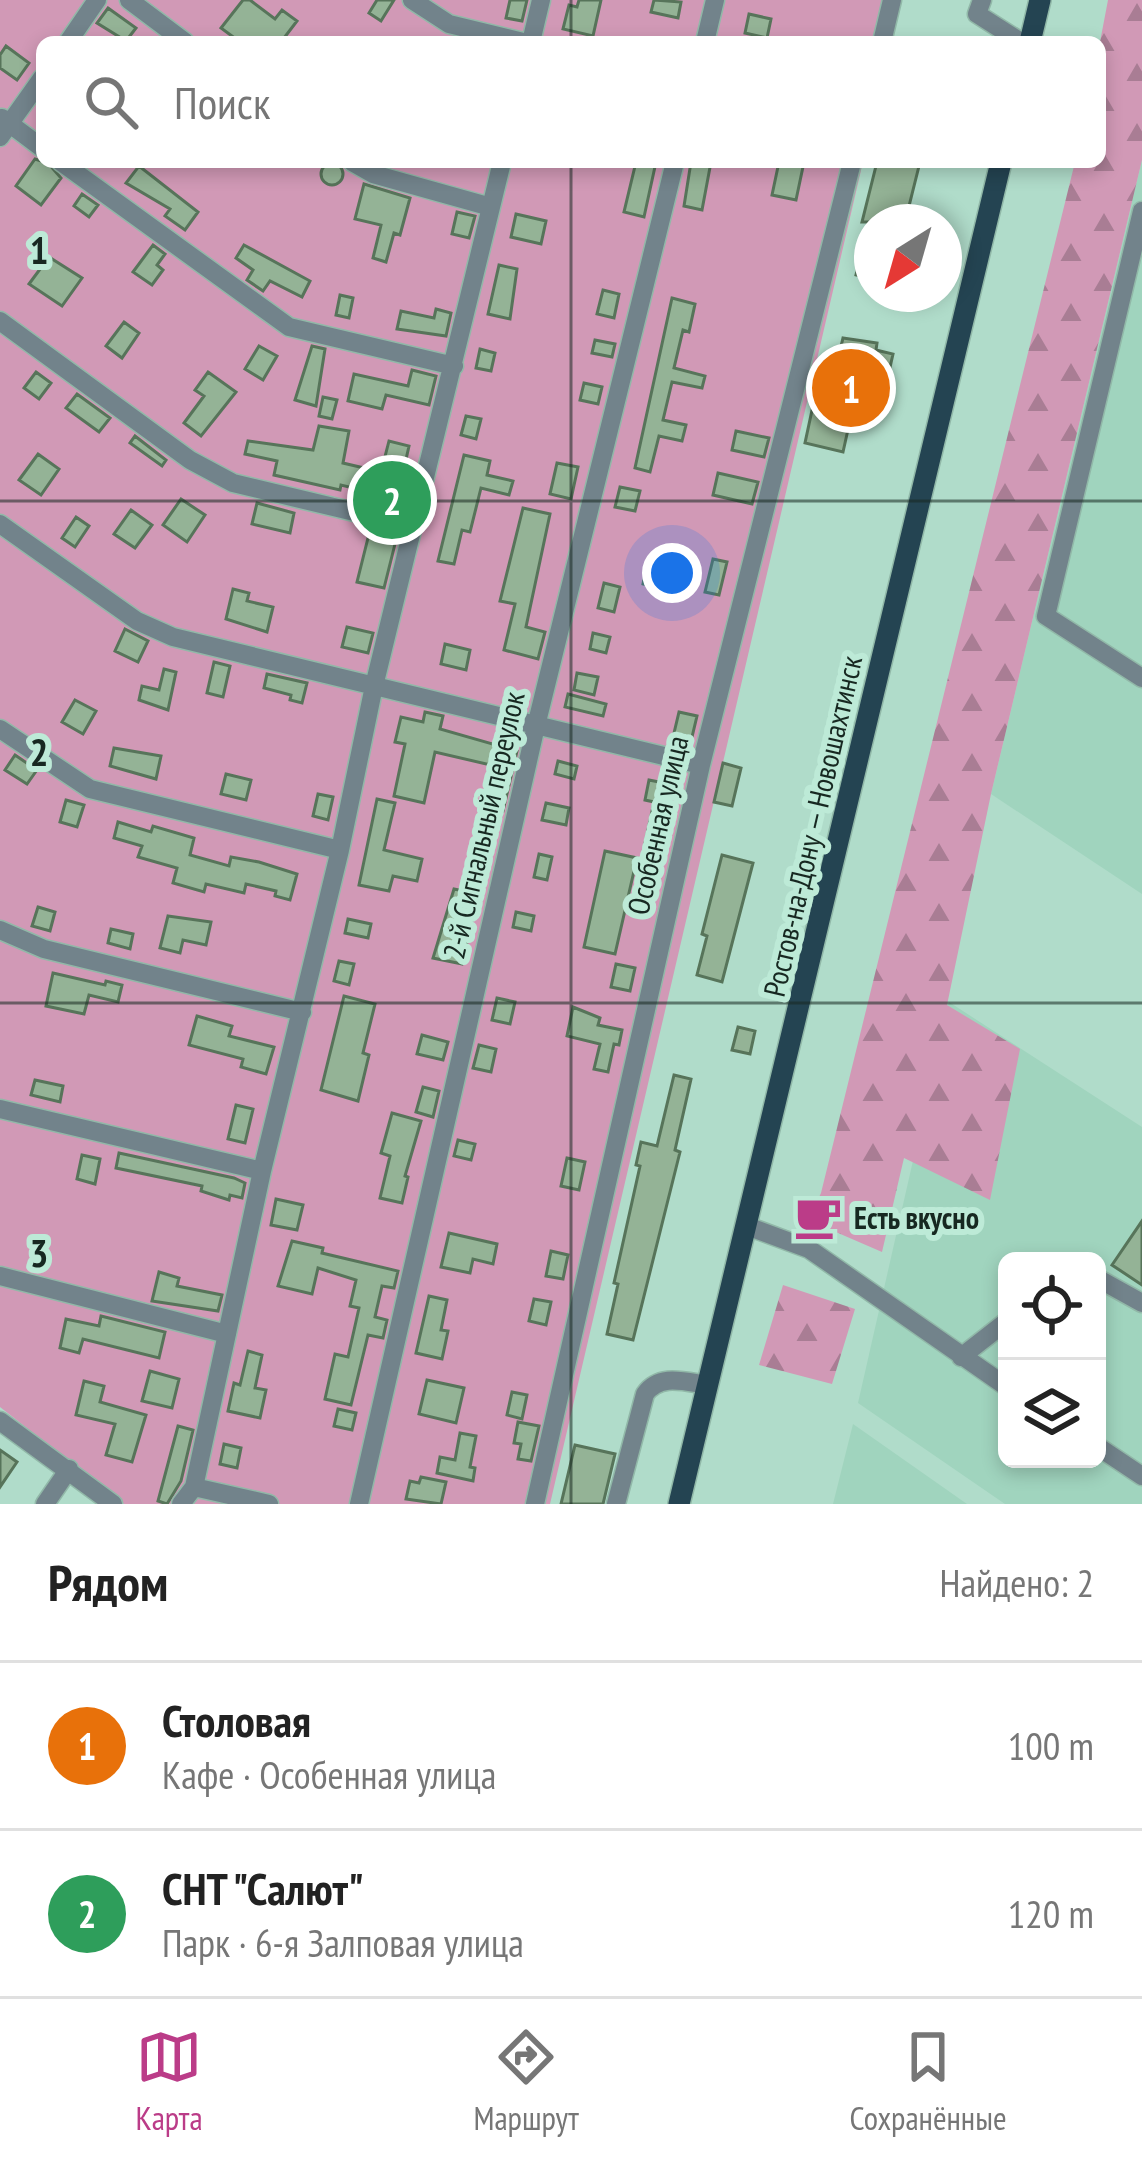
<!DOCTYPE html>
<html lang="ru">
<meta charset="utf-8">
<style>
:root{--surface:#fff;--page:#f2f2f2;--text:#222;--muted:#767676;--line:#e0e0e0;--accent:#bb3c88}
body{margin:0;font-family:"PT Sans Narrow",sans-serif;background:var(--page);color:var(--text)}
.controls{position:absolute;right:36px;bottom:36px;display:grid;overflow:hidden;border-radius:18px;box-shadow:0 6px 18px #0003}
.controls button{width:108px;height:108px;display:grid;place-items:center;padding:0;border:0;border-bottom:3px solid var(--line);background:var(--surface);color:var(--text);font:60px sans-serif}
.compass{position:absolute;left:854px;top:204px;width:108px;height:108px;border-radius:50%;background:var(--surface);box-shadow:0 6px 18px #0003;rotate:217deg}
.you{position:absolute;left:672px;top:573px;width:42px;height:42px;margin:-30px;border:9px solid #fff;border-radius:50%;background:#1a73e8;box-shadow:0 0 0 18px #1a73e833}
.badge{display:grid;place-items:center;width:78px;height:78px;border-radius:50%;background:var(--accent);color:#fff;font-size:39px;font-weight:700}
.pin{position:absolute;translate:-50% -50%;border:6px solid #fff;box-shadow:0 3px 12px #0006}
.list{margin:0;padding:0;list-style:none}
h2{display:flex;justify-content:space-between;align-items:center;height:156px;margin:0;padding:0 48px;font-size:51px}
h2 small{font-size:39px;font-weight:400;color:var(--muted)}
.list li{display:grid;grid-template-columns:78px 1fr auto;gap:36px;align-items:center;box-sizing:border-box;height:168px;padding:0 48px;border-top:3px solid var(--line)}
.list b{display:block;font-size:45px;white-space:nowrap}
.list p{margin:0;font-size:39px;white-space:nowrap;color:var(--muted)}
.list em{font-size:39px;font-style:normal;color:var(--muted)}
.icon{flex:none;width:66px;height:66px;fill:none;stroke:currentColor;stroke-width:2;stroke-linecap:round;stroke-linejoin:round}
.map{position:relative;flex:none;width:1142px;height:1504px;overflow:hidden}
.search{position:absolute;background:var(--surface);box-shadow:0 6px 18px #0003;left:36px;right:36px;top:36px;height:132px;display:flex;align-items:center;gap:30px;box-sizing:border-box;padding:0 42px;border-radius:18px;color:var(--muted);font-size:45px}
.sheet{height:492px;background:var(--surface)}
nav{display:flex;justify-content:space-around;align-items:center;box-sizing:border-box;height:168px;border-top:3px solid var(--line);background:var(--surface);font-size:33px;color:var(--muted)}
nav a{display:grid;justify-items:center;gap:6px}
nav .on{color:var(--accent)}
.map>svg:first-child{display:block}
.built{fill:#a0d4be;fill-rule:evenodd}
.forest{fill:url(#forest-firs)}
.green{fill:#d199b6}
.building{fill:#94b396;stroke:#57745a;stroke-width:3}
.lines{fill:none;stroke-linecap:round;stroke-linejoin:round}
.minor-casing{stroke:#91b8a8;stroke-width:21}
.major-casing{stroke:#91b8a8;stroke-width:24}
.minor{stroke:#72838b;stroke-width:18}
.major{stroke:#244452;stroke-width:21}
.grid{fill:none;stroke:#172821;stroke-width:3;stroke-opacity:0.55}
.labels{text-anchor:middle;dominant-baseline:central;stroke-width:12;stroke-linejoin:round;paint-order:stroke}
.street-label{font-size:30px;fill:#172821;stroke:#bdead7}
.poi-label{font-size:30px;font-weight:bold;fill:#172821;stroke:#bdead7;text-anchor:start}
.grid-label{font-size:39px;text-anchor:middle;font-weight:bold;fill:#172821;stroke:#bdead7;stroke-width:12;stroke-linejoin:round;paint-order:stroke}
</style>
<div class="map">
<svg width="1142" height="1504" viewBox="0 0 1142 1504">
<defs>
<pattern id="forest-firs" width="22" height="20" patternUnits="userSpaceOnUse" patternTransform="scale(3)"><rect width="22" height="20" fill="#d199b6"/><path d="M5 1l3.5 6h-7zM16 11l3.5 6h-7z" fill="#a97d94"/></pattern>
</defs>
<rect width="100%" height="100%" fill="#b0dcca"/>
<path class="built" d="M 1142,160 L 1142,894 L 991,794 Z
M 949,1002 L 1142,1127 L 1142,1504 L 1005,1504 L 858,1403 ZM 1007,1261 L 1097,1261 L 1097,1459 L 1007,1459 Z
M 853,1424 L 967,1504 L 833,1504 Z"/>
<path class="forest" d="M 1108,0 L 1142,0 L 1142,160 L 991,794 L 947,1005 L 1020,1049 L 990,1200 L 904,1158 L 882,1252 L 808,1220 L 821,1193 L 1075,162 L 1100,162 L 1100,42 Z
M 783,1285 L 855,1309 L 832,1384 L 759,1365 Z"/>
<path class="green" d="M 0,0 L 901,0 L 891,42 L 42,42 L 42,162 L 863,162 L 550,1504 L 124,1504 L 0,1407 Z"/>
<path class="building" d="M 243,0 L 250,0 L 275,19 L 282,10 L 297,21 L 281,42 L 240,42 L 221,28 Z
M 377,0 L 394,0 L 381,21 L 369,13 Z
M 510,0 L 527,0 L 522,21 L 506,18 Z
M 579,0 L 601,0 L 593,36 L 563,29 L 569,5 L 577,7 Z
M 654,0 L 681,2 L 678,18 L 651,12 Z
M 108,8 L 136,28 L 126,41 L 97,23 Z
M 749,14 L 771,19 L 767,38 L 745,33 Z
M 6,46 L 29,63 L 17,80 L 0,68 L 0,55 Z
M 35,159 L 48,163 L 61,178 L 41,205 L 16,186 Z
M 636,162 L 656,162 L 644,217 L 624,212 Z
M 691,162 L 711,162 L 702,210 L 684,206 Z
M 779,162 L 804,162 L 796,200 L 772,195 Z
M 877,162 L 920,162 L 905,222 L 862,222 Z
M321 174a11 11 0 1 1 22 0a11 11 0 1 1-22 0Z
M 139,166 L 198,212 L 185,230 L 165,216 L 170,209 L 126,183 Z
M 364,184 L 410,198 L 400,235 L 394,233 L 386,262 L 373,258 L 381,225 L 355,219 Z
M 82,194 L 98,205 L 89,217 L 74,206 Z
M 457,212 L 475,216 L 469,238 L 452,234 Z
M 516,214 L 546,221 L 541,244 L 511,237 Z
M 867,229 L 872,230 L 872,279 L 856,275 Z
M 153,245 L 165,254 L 157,265 L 163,270 L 152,285 L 133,272 Z
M 244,245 L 310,281 L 302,297 L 270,281 L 263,291 L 247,280 L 253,270 L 236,258 Z
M 49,257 L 82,278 L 62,306 L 29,284 Z
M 499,265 L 517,269 L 510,319 L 488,314 Z
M 603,290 L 619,294 L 614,318 L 597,314 Z
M 340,295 L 353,298 L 349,318 L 336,315 Z
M 672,298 L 695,304 L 689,332 L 683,330 L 674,368 L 705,376 L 702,388 L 672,382 L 663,420 L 686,425 L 682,441 L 659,436 L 650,472 L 635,468 Z
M 436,309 L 451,313 L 446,336 L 397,329 L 401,311 L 434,318 Z
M 124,322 L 139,333 L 122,358 L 106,346 Z
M 843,338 L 877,343 L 876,350 L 893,354 L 888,376 L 861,371 L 843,452 L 805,443 L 820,373 L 834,376 Z
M 595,340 L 615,344 L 612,357 L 592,353 Z
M 259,346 L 277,356 L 263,380 L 245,369 Z
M 312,346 L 325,349 L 316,406 L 295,400 Z
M 480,349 L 495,353 L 491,371 L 476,368 Z
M 412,370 L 436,376 L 429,405 L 386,395 L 382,409 L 348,401 L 354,374 L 408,386 Z
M 36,372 L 51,383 L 39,399 L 24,388 Z
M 208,372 L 236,392 L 201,436 L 184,423 L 204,396 L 195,390 Z
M 584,383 L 602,387 L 598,404 L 580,400 Z
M 77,394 L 110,418 L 99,432 L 66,408 Z
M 323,397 L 337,400 L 332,419 L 319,416 Z
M 466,416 L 481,419 L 476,439 L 461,435 Z
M 319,426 L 349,431 L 343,463 L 381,472 L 389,441 L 409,446 L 395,508 L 364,500 L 366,491 L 341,485 L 340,490 L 274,475 L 277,461 L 245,454 L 248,441 L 313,450 Z
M 736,431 L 769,438 L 764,457 L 732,450 Z
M 135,436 L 166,460 L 162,466 L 130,443 Z
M 38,454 L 59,469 L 41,495 L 19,480 Z
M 464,455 L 490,461 L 487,475 L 513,481 L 509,495 L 481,488 L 470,532 L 462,530 L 454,564 L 438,561 Z
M 557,463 L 578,467 L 571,499 L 550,494 Z
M 718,473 L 758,482 L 752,504 L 713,495 Z
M 620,487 L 640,491 L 635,511 L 615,507 Z
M 181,499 L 205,515 L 187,542 L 163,525 Z
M 257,503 L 294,513 L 290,533 L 252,524 Z
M 523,508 L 550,514 L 526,627 L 545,632 L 538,659 L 504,650 L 515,604 L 500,601 Z
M 131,510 L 152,525 L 135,548 L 114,534 Z
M 76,517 L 89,526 L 75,547 L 62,538 Z
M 370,530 L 397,536 L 384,588 L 357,582 Z
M 713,559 L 727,562 L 719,595 L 705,592 Z
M 647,564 L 662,568 L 657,588 L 643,584 Z
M 604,583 L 620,587 L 614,612 L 598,608 Z
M 233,589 L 249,593 L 247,601 L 273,607 L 267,632 L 226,619 Z
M 347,627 L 373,633 L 368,653 L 342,647 Z
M 125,629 L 148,641 L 138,662 L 115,651 Z
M 593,633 L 610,637 L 606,653 L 590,649 Z
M 445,644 L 470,650 L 466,670 L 441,664 Z
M 214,662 L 230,666 L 223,697 L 207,693 Z
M 164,669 L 176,672 L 168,710 L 139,700 L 142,686 L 159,690 Z
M 577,673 L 598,677 L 594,695 L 574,690 Z
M 267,674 L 307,683 L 302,703 L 290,700 L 291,695 L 264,688 Z
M 568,694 L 606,704 L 603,716 L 565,707 Z
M 75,700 L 96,711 L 83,734 L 62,722 Z
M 425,712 L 443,716 L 440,729 L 517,751 L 503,811 L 486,807 L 495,766 L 435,752 L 424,803 L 394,796 L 405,744 L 395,742 L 401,717 L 423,722 Z
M 679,712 L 697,716 L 692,737 L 674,733 Z
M 114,748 L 161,756 L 156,779 L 110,766 Z
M 15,755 L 37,770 L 27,784 L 5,770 Z
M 558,761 L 577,766 L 574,779 L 555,774 Z
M 723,763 L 741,768 L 732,806 L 714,802 Z
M 226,774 L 251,780 L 246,800 L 221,794 Z
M 649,780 L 674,785 L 664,847 L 645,843 L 654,802 L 645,800 Z
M 318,794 L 333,797 L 328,820 L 313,816 Z
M 377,799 L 395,803 L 384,850 L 422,859 L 417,881 L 393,876 L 389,891 L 359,885 Z
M 66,800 L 84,805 L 77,827 L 60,822 Z
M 546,803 L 569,808 L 566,825 L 542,820 Z
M 118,822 L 151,832 L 153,826 L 194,838 L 190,855 L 229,866 L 231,857 L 259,862 L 297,874 L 290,900 L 275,896 L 276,891 L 246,884 L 244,893 L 206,884 L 204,892 L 173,883 L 177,868 L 138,857 L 142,846 L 114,838 Z
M 605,851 L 637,858 L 615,954 L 584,947 Z
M 539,854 L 552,857 L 547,880 L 534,877 Z
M 722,855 L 753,863 L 722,982 L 697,975 L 707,936 L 702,934 Z
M 454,889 L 478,894 L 462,964 L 433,958 Z
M 38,907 L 55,912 L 50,931 L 32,926 Z
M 516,912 L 534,916 L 531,931 L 513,927 Z
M 168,916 L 211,922 L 206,945 L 183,940 L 180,953 L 160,948 Z
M 348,919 L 371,924 L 368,938 L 345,933 Z
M 111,929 L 133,934 L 130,949 L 108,943 Z
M 339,961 L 354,964 L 349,985 L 334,981 Z
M 616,964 L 635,968 L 630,991 L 611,987 Z
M 53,973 L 105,985 L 106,981 L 122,985 L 118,1002 L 89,995 L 84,1014 L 46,1006 Z
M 344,996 L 375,1004 L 363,1053 L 369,1055 L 358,1101 L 321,1090 Z
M 497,998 L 515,1002 L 510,1024 L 492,1020 Z
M 573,1007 L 600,1018 L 598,1025 L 622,1030 L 619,1045 L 614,1044 L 608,1072 L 594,1069 L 600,1044 L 567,1036 Z
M 197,1016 L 232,1026 L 229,1036 L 274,1047 L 266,1074 L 241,1067 L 243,1059 L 189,1045 Z
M 738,1027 L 755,1031 L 750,1054 L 732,1050 Z
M 422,1035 L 448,1042 L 443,1060 L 417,1054 Z
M 479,1045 L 496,1049 L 491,1072 L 473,1068 Z
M 674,1075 L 691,1079 L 675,1150 L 680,1152 L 633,1340 L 607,1334 L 618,1284 L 614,1283 L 640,1166 L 636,1165 L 641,1142 L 657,1146 Z
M 35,1080 L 63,1086 L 60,1102 L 31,1095 Z
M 423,1087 L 439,1091 L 433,1117 L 416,1112 Z
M 236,1105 L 253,1109 L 245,1143 L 228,1139 Z
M 392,1113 L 421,1121 L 405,1176 L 408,1177 L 402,1203 L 380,1198 L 390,1156 L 381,1153 Z
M 458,1140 L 475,1144 L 471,1160 L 454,1156 Z
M 119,1153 L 234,1178 L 245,1183 L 242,1198 L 230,1195 L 229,1200 L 201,1191 L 202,1186 L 116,1168 Z
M 82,1155 L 100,1159 L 95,1184 L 77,1179 Z
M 567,1158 L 585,1162 L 579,1190 L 561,1186 Z
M 276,1199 L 303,1205 L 297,1230 L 271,1225 Z
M 1142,1221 L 1142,1285 L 1112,1265 Z
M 449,1233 L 497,1244 L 493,1264 L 473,1259 L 470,1273 L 441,1267 Z
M 292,1241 L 323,1248 L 322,1253 L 398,1271 L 394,1288 L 382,1286 L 375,1317 L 387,1320 L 383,1338 L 368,1335 L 351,1405 L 325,1399 L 335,1354 L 348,1357 L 359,1308 L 350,1306 L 356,1280 L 318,1268 L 312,1294 L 278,1286 Z
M 551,1251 L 568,1255 L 563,1279 L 546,1276 Z
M 159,1272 L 179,1278 L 177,1286 L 222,1295 L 218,1311 L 152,1301 Z
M 429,1296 L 447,1300 L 441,1330 L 448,1331 L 442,1359 L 416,1353 Z
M 534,1299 L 551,1302 L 546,1325 L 529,1321 Z
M 101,1316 L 165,1332 L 159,1358 L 83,1339 L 79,1353 L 60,1348 L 66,1319 L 99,1326 Z
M 248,1351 L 262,1355 L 255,1388 L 266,1390 L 260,1418 L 228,1411 L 234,1383 L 240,1385 Z
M 150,1371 L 179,1379 L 172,1408 L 142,1401 Z
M 427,1380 L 464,1388 L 456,1423 L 419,1414 Z
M 84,1381 L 104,1386 L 100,1402 L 146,1415 L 132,1462 L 106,1455 L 115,1424 L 76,1415 Z
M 512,1392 L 527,1395 L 522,1419 L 507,1415 Z
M 338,1409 L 356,1413 L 352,1430 L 334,1426 Z
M 518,1422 L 539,1426 L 531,1461 L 518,1459 L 521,1444 L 514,1443 Z
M 178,1426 L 193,1430 L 181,1481 L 167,1504 L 158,1501 Z
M 460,1433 L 476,1436 L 470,1467 L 475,1468 L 473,1481 L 437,1473 L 440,1457 L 455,1460 Z
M 224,1444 L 241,1448 L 237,1468 L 220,1464 Z
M 575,1445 L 615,1454 L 603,1504 L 561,1504 Z
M 0,1450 L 17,1462 L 0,1487 Z
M 421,1477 L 446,1482 L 441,1504 L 406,1499 L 410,1481 L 419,1483 Z"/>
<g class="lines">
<defs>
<path id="minor" d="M 129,0 L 185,42
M 412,0 L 449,24 L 523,42
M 982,0 L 977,14 L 1021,42
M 68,42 L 97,0
M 531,42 L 541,0
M 705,42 L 715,0
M 882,42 L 892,0
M 2,118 L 42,148
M 0,137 L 42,78
M 61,162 L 289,327 L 454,366
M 352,162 L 373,174 L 491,207
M 1142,211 L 1046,616 L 1142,678
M 0,321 L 190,460 L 233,483 L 413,526
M 0,524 L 137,621 L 173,637 L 701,765
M 0,729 L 90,789 L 340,850
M 0,930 L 44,949 L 302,1012
M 0,1109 L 262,1171
M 747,1226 L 809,1249 L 1007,1387
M 0,1276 L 227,1334
M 1097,1278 L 1142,1303
M 961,1357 L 1007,1321
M 0,1421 L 113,1504
M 1097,1446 L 1142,1476
M 194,1487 L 269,1504
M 45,1504 L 69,1469
M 181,1504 L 194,1487 L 262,1171 L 340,850 L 374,686 L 502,162
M 359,1504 L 536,726 L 675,162
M 535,1504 L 701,765 L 852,162
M 616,1504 L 645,1394 C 660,1373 685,1382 708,1385"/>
<path id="major" d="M 1030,42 L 1040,0
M 679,1504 L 1001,162"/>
</defs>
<use href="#minor" class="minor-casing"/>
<use href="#major" class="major-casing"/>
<use href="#minor" class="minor"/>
<use href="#major" class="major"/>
</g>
<path class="grid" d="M 571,0 L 571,42M 571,162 L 571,1504M 0,501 L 1142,501M 0,1003 L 1142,1003"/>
<defs>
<symbol id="cafe-bare" viewBox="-9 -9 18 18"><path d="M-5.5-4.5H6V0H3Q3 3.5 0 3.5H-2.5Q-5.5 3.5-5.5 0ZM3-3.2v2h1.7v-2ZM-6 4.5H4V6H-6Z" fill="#bb3c88" stroke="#bdead7" stroke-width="2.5" paint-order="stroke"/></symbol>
</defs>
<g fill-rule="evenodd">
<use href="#cafe-bare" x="785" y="1184" width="66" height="66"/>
</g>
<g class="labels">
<g class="street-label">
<text transform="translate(483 825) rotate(-77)">2-й Сигнальный переулок</text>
<text transform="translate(657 825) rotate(-77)">Особенная улица</text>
<text transform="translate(812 826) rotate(-77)">Ростов-на-Дону — Новошахтинск</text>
</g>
<g class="poi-label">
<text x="854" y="1217">Есть вкусно</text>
</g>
</g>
<g class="grid-label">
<text x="39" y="264">1</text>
<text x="39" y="766">2</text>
<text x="39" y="1267">3</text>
</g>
</svg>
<div class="controls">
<button><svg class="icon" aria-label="locate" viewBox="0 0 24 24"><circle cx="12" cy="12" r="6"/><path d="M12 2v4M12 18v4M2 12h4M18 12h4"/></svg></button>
<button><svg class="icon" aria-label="layers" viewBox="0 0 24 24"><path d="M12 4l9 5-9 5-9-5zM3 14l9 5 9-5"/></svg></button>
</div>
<svg class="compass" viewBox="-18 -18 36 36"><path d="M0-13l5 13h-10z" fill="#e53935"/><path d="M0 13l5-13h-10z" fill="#767676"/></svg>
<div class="you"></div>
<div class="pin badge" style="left:851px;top:388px;background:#e8710a">1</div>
<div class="pin badge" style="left:392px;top:500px;background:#2e9e5b">2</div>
<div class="search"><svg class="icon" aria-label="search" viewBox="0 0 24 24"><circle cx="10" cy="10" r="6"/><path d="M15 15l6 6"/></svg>Поиск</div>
</div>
<section class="sheet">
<h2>Рядом<small>Найдено: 2</small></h2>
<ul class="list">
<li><span class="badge" style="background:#e8710a">1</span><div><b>Столовая</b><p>Кафе · Особенная улица</p></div><em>100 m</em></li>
<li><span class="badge" style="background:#2e9e5b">2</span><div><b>СНТ &quot;Салют&quot;</b><p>Парк · 6-я Залповая улица</p></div><em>120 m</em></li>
</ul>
</section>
<nav>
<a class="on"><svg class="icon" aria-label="map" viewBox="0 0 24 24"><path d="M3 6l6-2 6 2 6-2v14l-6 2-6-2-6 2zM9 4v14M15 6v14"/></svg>Карта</a>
<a><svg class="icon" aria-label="directions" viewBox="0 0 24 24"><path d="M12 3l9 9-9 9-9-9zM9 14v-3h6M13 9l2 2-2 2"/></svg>Маршрут</a>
<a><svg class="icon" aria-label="saved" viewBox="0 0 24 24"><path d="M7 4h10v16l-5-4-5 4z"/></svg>Сохранённые</a>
</nav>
